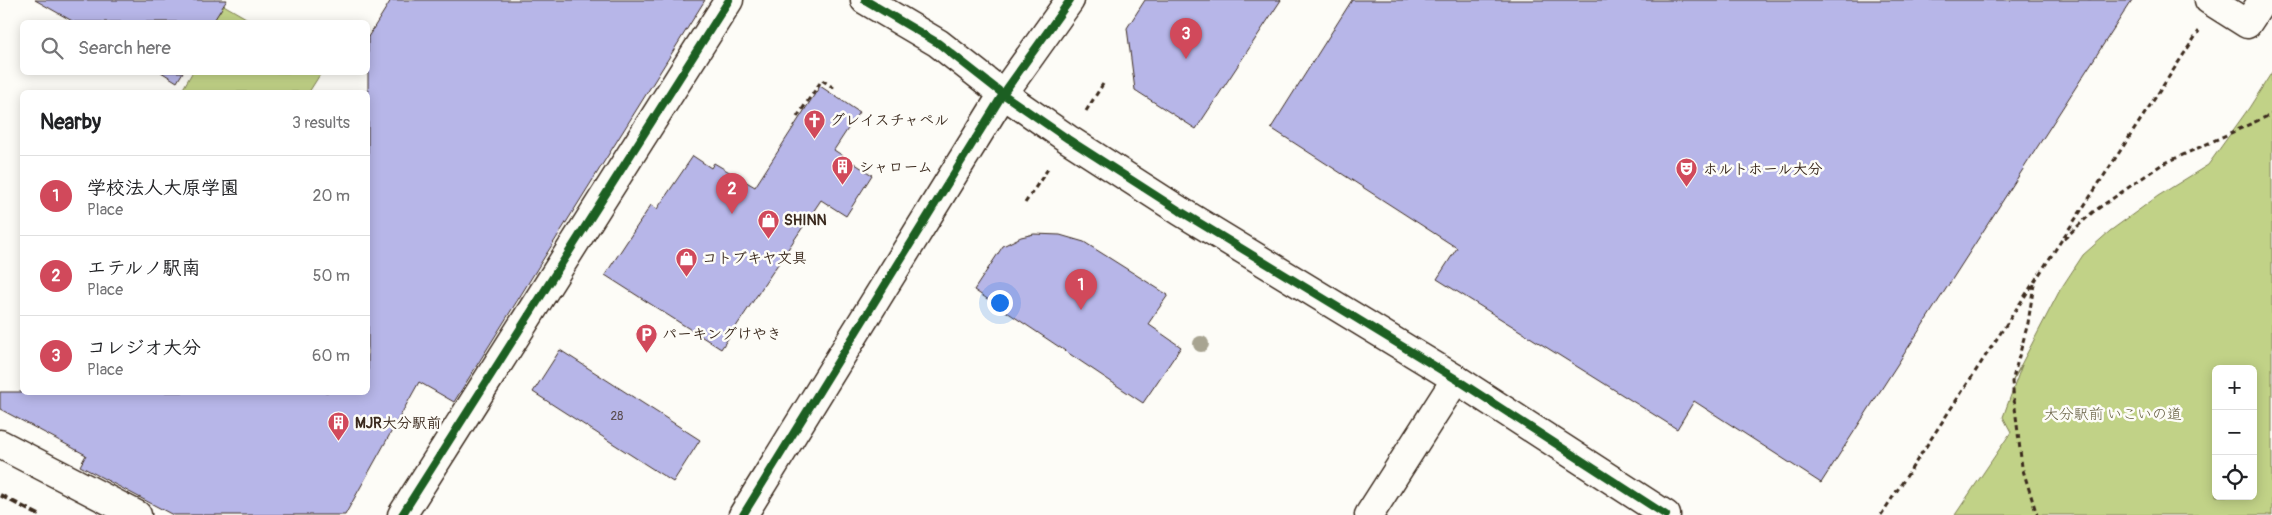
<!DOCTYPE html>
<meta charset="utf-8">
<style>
:root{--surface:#fff;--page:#f2f2f2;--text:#202124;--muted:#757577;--line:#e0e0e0;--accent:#d1495b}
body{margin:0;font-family:Pangolin,"Klee One",sans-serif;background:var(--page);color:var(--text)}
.controls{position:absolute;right:15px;bottom:15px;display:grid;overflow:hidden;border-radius:8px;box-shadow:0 2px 12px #0003}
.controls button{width:45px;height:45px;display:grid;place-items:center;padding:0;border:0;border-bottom:1px solid var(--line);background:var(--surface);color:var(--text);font:25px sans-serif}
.you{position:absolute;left:999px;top:302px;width:18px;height:18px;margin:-12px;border:4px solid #fff;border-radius:50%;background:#1a73e8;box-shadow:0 0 0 8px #1a73e833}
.badge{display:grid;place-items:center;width:32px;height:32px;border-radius:50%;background:var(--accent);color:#fff;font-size:16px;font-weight:700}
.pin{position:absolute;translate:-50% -41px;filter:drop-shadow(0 1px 2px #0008)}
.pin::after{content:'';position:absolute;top:26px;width:18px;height:15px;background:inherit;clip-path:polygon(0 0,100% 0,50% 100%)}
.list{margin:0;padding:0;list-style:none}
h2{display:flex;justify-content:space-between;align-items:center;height:65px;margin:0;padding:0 20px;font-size:21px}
h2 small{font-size:16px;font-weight:400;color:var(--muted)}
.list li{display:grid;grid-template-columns:32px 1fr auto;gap:15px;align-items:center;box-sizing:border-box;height:80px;padding:0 20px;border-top:1px solid var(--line)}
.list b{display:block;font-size:19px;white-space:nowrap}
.list p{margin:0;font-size:16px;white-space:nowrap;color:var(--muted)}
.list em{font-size:16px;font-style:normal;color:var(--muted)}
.icon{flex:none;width:28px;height:28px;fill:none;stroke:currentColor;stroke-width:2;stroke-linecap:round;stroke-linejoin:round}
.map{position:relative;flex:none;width:2272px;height:515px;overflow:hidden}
.search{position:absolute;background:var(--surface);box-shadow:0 2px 12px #0003;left:20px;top:20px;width:350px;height:55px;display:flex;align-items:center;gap:12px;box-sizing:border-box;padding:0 18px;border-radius:8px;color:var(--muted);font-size:19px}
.panel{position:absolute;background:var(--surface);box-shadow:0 2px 12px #0003;left:20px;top:90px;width:350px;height:305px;border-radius:8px}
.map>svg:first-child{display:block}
.green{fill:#c1d287;stroke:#7e7e52;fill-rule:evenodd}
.building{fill:#b7b6e8;stroke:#3b2a1e}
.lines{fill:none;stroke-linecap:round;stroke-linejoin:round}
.street-casing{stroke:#3b2a1e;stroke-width:31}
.secondary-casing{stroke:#3b2a1e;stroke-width:31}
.path{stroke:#3b2a1e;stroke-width:3;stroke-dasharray:5 4;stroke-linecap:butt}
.street{stroke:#fdfcf7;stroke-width:28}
.secondary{stroke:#fdfcf7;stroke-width:28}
.rail{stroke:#3b2a1e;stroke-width:4;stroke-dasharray:8 4;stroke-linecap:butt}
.cycleway-casing{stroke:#fdfcf7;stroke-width:11}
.cycleway{stroke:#1b5e20;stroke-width:8}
.tree{fill:#a8a491}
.labels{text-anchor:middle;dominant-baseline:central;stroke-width:5;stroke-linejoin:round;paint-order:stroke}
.number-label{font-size:12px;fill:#5a4d50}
.poi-label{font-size:15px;font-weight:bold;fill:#3b2a1e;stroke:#fdfcf7;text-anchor:start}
.park-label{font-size:15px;fill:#635c3e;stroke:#fdfcf7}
</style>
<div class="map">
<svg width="2272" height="515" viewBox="0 0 2272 515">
<rect width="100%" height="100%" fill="#fdfcf7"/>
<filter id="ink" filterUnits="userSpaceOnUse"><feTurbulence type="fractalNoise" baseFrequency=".02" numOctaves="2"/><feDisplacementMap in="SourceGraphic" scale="10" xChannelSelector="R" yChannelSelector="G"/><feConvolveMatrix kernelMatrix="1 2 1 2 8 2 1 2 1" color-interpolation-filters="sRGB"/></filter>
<g filter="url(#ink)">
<path class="green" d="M 215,0 L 253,22 L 190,22 L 180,16 Z
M 2272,72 L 2272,515 L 1955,515 L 2011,432 L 2003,417 L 2022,365 L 2012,382 L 2060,290 L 2083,255 L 2110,231 L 2158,196 L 2208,165 L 2249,108 ZM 2216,369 L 2253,369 L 2253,496 L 2216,496 Z
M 192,73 L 192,72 L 321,73 L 309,92 L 181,92 Z"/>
<path class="building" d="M 35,0 L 227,0 L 213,22 L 74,22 Z
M 391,0 L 705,0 L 454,402 L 419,382 L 345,515 L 173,515 L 80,466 L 86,455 L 0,409 L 0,392 L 368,392 L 368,37 Z
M 1145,0 L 1281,0 L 1196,129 L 1135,90 L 1127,28 Z
M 1352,0 L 2132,0 L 1821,483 L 1694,401 L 1677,429 L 1437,279 L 1457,248 L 1271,128 Z
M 161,72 L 183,72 L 177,82 Z
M 820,86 L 859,112 L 834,150 L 872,175 L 846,216 L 821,200 L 721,349 L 605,275 L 651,205 L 657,209 L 693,156 L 711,168 L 714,163 L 755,187 Z
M 1034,234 L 1060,235 L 1084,242 L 1168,295 L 1148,324 L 1181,347 L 1143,403 L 974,290 L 1003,246 L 1021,237 Z
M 560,350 L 700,440 L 673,482 L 533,392 Z"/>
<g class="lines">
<defs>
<path id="street" d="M 2209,0 L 2247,24 L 2263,0
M 0,444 L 137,515
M 402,515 L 729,0
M 1369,515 L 1456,379"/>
<path id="secondary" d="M 865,0 L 938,43 L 1003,94 L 1068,139 L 1180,211 L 1456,379 L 1666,515
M 743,515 L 1003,94 L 1070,0"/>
</defs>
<use href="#street" class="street-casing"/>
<use href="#secondary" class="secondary-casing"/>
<path class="path" d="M 1086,111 L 1103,84
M 797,117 L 822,80 L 834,88
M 1025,203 L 1050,166
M 2064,239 L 2093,212 L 2161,165 L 2272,114
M 2034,284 L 2028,323 L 2012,382 L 2022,467 L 2037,515
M 1881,515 L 2199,31"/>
<use href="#street" class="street"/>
<use href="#secondary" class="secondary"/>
<path class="rail" d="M 0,495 L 39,515"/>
<defs>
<path id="cycleway" d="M 865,0 L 938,43 L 1003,94 L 1068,139 L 1180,211 L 1456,379 L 1666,515
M 402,515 L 729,0
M 743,515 L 1003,94 L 1070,0"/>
</defs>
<use href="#cycleway" class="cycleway-casing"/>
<use href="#cycleway" class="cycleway"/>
</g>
<circle class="tree" cx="1201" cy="344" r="8"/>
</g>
<defs>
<symbol id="church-pin" viewBox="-11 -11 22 30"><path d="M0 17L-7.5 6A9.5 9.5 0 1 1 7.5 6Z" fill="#d1495b" stroke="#fdfcf7"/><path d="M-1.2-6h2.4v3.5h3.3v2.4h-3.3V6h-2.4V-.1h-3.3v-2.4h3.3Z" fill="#fff"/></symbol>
<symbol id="building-pin" viewBox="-11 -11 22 30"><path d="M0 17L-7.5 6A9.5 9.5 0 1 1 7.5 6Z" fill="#d1495b" stroke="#fdfcf7"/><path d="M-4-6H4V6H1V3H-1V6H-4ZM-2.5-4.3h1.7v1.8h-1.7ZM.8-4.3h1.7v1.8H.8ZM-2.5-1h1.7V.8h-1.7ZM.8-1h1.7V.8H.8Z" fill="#fff"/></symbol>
<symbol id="theatre-pin" viewBox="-11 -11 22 30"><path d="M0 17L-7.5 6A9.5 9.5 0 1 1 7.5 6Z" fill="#d1495b" stroke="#fdfcf7"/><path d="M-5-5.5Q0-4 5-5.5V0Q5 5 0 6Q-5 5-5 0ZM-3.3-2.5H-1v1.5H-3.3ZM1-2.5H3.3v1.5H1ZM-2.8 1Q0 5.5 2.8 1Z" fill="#fff"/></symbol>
<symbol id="shop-pin" viewBox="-11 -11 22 30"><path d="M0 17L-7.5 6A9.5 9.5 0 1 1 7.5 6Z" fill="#d1495b" stroke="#fdfcf7"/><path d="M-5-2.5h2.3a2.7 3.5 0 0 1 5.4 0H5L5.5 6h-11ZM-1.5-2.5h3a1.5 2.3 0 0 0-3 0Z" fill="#fff"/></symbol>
<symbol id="parking-pin" viewBox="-11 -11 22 30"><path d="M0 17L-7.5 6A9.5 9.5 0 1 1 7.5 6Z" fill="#d1495b" stroke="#fdfcf7"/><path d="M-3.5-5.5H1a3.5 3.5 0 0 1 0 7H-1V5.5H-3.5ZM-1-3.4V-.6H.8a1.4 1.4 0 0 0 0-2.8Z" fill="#fff"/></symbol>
</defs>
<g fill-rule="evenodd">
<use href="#church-pin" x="802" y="108" width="25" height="34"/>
<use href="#building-pin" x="830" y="154" width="25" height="34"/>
<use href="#theatre-pin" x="1674" y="156" width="25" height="34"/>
<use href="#shop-pin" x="756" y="208" width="25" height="34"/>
<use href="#shop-pin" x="674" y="246" width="25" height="34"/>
<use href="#parking-pin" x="634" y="322" width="25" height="34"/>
<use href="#building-pin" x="326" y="410" width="25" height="34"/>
</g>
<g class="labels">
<g class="number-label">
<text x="617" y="416">28</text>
</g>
<g class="poi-label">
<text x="830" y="120">グレイスチャペル</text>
<text x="859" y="167">シャローム</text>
<text x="1703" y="169">ホルトホール大分</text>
<text x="784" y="220">SHINN</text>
<text x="702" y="258">コトブキヤ文具</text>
<text x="662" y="334">パーキングけやき</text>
<text x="355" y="423">MJR大分駅前</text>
</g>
<g class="park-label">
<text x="2113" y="414">大分駅前 いこいの道</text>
</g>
</g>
</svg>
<div class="controls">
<button>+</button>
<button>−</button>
<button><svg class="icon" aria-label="locate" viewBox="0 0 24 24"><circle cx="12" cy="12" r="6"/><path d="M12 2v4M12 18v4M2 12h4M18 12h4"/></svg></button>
</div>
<div class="you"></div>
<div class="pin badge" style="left:1081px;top:310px">1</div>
<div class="pin badge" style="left:732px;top:214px">2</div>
<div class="pin badge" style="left:1186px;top:59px">3</div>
<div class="search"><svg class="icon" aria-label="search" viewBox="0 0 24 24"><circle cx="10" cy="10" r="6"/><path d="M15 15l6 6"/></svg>Search here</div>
<section class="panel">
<h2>Nearby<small>3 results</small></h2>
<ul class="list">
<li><span class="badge">1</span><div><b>学校法人大原学園</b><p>Place</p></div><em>20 m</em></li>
<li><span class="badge">2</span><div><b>エテルノ駅南</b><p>Place</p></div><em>50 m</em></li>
<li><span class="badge">3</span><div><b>コレジオ大分</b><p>Place</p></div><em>60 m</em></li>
</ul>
</section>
</div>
